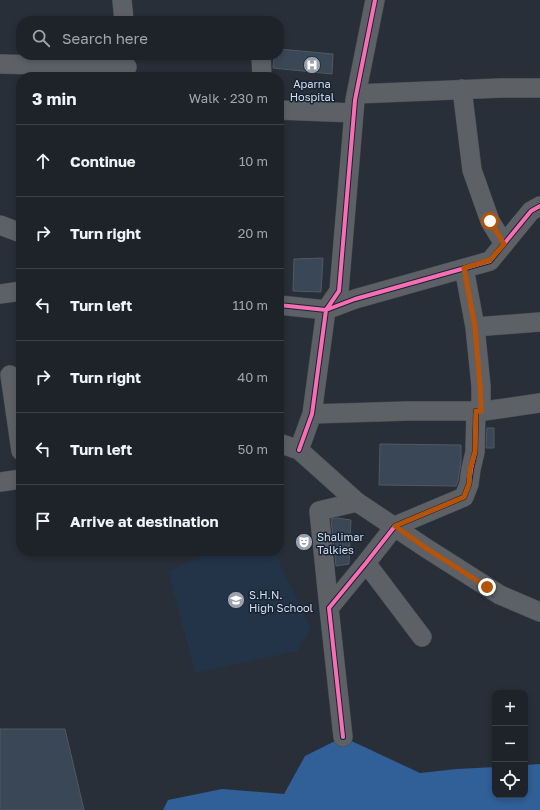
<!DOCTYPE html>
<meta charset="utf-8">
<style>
:root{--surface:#1e232a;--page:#2b2f36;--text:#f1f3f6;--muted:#a1a4a8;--line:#3c4047}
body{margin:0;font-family:"Golos Text",sans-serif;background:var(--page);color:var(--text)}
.controls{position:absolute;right:12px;bottom:12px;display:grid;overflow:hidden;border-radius:8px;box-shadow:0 2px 6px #0003}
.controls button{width:36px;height:36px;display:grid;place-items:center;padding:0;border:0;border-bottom:1px solid var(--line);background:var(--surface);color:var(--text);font:20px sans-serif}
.stop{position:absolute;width:12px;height:12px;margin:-9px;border:3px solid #b45309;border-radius:50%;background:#fff}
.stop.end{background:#b45309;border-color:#fff;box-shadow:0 1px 4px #0008}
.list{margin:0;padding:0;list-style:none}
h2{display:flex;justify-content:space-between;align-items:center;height:52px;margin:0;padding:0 16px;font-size:17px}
h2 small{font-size:13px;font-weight:400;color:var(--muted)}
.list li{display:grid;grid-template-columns:26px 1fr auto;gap:12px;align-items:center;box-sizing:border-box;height:72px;padding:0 16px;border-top:1px solid var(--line)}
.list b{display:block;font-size:15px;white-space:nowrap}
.list em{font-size:13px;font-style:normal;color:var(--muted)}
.icon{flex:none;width:22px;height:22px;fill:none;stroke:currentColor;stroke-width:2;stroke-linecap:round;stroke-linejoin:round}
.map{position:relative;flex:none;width:540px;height:810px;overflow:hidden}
.search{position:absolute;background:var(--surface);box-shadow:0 2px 6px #0003;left:16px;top:16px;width:268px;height:44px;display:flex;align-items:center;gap:10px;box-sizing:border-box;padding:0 14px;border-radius:16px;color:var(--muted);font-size:15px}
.panel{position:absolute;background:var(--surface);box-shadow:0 2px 6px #0003;left:16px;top:72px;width:268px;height:484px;border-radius:16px}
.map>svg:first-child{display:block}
.built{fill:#233348}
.water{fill:#315f97}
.building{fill:#3a4756;stroke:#525860}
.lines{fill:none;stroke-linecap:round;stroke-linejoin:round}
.minor-casing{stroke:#464b53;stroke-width:20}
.minor{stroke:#5d6165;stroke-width:19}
.cycleway-casing{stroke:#172435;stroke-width:6}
.cycleway{stroke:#f96db3;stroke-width:4}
.route{stroke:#b45309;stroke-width:5}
.labels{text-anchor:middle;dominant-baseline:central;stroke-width:3;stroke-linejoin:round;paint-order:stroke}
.poi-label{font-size:11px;fill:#d6dfea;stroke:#172435;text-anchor:start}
</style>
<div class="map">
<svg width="540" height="810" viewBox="0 0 540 810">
<rect width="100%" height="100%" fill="#282f38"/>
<path class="built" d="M 215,551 L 274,551 L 311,629 L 297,651 L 195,673 L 168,571 Z"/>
<path class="water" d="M 343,737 L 420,773 L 457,769 L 495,767 L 495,795 L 525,795 L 525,765 L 540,764 L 540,810 L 163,810 L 168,800 L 222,789 L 284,794 L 305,756 Z"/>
<path class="building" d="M 279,49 L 333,54 L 332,74 L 273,68 L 274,55 L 279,55 Z
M 323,258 L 321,292 L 293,291 L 294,259 Z
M 487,428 L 494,428 L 494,448 L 486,448 Z
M 380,444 L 461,445 L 461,462 L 458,481 L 456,486 L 379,485 Z
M 337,518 L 351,520 L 349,564 L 336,566 L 331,519 Z
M 0,729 L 65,729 L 84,810 L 0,810 Z"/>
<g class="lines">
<defs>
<path id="minor" d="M 122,0 L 124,21
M 261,55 L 262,77
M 0,64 L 127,67
M 462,89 L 472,170 L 490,221 L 504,244
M 356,94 L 501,88 L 540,88
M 279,110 L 354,113
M 0,225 L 21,233
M 464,268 L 475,327 L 481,386 L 481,411
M 0,294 L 21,291
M 279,305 L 326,310 L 355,299 L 490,261 L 531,211 L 540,206
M 475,327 L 540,322
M 10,375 L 21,451
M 312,414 L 407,411 L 484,411 L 540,403
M 279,443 L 299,450 L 357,502 L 426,548 L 500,595 L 540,612
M 299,450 L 312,414 L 326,310 L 339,291 L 355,100 L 375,0
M 0,482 L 21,479
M 366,563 L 422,637
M 329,608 L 319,511 L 357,502
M 343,737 L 329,608 L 366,563 L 395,526 L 464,497 L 469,484 L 471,469 L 475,452 L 476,411"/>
</defs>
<use href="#minor" class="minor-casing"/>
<use href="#minor" class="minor"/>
<defs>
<path id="cycleway" d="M 279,305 L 326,310 L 355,299 L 490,261 L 531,211 L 540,206
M 299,450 L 312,414 L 326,310 L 339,291 L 355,100 L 375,0
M 343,737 L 329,608 L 366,563 L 395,526 L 464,497 L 469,484 L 471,469 L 475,452 L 476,411"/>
</defs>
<use href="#cycleway" class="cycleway-casing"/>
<use href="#cycleway" class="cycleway"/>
</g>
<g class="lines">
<path class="route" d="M 487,587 L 426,548 L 395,526 L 464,497 L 469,484 L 470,469 L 475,452 L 476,411 L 481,411 L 480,386 L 475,327 L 464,268 L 490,260 L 504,244 L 490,221"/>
</g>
<defs>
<symbol id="hospital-disc" viewBox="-11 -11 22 22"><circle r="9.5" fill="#99a1ac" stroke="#172435"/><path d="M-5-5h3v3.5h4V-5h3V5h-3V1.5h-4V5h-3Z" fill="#fff"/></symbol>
<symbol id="theatre-disc" viewBox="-11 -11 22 22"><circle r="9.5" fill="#99a1ac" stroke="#172435"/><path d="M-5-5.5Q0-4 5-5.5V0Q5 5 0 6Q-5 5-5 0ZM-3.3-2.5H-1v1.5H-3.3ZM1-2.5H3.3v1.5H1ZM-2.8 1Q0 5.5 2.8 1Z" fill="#fff"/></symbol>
<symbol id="school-disc" viewBox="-11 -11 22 22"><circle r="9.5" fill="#99a1ac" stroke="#172435"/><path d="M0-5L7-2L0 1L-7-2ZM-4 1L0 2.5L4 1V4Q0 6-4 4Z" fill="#fff"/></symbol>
</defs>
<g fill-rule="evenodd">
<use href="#hospital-disc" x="302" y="55" width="20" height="20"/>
<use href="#theatre-disc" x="294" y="532" width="20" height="20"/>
<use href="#school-disc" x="226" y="590" width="20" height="20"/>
</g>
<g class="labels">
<g class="poi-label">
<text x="312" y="83" text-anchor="middle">Aparna<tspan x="312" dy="13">Hospital</tspan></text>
<text x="317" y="536">Shalimar<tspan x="317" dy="13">Talkies</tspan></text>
<text x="249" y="594">S.H.N.<tspan x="249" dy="13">High School</tspan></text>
</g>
</g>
</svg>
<div class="controls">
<button>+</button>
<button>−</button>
<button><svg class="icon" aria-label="locate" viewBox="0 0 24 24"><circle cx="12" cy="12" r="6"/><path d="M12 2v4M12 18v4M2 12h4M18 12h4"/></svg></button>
</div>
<div class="stop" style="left:490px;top:221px"></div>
<div class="stop end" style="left:487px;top:587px"></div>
<div class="search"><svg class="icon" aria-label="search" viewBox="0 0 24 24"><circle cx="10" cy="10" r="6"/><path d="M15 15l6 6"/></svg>Search here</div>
<section class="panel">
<h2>3 min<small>Walk · 230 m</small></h2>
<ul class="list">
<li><svg class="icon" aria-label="ahead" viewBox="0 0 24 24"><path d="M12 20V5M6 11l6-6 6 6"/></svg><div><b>Continue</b></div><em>10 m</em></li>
<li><svg class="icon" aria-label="right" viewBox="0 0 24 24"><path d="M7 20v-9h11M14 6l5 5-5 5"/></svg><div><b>Turn right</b></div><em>20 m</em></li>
<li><svg class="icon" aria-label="left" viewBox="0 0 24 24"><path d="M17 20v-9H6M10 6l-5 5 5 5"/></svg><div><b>Turn left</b></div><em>110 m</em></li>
<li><svg class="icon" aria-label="right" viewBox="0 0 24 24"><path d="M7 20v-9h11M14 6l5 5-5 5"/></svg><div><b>Turn right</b></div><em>40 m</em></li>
<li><svg class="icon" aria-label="left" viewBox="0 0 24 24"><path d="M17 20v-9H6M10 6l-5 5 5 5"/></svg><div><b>Turn left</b></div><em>50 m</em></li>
<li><svg class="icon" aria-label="arrive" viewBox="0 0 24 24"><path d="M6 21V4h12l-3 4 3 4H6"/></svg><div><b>Arrive at destination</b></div></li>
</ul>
</section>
</div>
